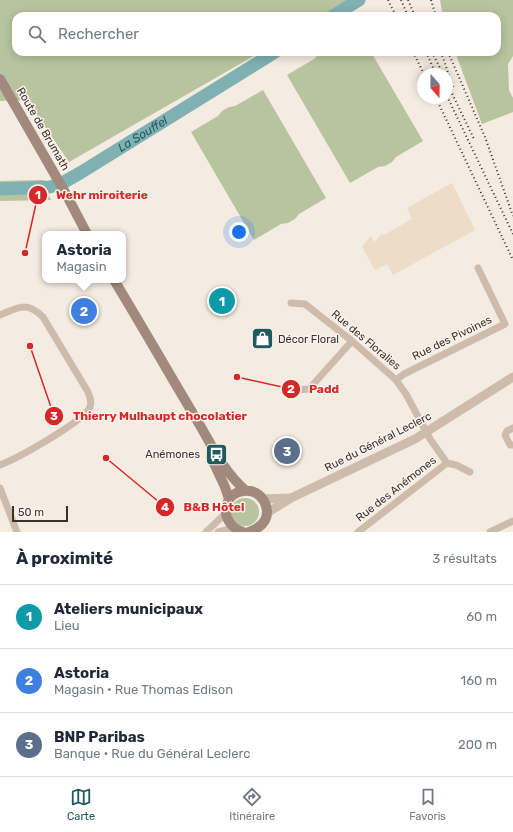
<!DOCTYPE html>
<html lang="fr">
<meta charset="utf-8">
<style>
:root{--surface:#fff;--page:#f2f2f3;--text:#1f2937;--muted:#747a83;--line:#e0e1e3;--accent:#1f5a5e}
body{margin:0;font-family:Rubik,sans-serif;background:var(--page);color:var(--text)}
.compass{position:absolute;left:417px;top:68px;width:36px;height:36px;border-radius:50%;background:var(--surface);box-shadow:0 2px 10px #0003;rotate:160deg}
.scale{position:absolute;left:12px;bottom:10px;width:56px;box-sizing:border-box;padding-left:4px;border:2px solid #3b302b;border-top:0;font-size:11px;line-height:14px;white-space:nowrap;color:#3b302b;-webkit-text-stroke:3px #fbf5ee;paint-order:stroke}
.you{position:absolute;left:239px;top:232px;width:14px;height:14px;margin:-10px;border:3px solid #fff;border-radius:50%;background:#1a73e8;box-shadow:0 0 0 6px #1a73e833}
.badge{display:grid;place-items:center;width:26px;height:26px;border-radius:50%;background:var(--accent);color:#fff;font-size:13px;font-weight:700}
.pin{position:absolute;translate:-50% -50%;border:2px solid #fff;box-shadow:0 1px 4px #0006}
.popup{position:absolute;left:42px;top:231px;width:84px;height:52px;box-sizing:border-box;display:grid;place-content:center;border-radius:8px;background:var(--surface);filter:drop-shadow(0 1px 3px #0005);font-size:13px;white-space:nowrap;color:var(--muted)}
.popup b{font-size:15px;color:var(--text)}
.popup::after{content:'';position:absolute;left:50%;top:100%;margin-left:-8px;border:8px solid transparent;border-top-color:var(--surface)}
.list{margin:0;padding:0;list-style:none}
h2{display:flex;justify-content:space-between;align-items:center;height:52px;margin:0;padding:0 16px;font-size:17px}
h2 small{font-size:13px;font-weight:400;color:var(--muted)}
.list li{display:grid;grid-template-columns:26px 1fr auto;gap:12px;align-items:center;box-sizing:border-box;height:64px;padding:0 16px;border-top:1px solid var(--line)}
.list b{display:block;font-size:15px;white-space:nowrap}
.list p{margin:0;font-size:13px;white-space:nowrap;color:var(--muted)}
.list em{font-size:13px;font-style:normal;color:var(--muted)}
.icon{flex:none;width:22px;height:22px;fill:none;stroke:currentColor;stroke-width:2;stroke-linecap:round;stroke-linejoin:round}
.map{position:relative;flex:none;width:513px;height:532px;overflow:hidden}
.search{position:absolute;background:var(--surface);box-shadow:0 2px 10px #0003;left:12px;right:12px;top:12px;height:44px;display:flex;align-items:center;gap:10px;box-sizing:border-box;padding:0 14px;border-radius:12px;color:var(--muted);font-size:15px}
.sheet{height:244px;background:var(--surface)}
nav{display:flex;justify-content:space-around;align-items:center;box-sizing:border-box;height:56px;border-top:1px solid var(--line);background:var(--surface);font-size:11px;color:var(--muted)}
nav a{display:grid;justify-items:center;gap:2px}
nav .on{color:var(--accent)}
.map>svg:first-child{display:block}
.green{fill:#b8c4a0}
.plaza{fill:#ecdcc8}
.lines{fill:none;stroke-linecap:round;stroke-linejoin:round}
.river{stroke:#7fb0b2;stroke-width:13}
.minor{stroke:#cdbbac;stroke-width:7}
.tertiary{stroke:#cdbbac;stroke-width:9}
.secondary{stroke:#a18a7d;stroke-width:10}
.rail{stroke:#3b302b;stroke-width:2;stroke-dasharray:1 3;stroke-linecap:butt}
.labels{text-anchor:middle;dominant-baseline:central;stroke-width:3;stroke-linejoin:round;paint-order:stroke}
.street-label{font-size:11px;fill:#3b302b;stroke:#fbf5ee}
.poi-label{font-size:11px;fill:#3b302b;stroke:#fbf5ee;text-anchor:start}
.water-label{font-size:12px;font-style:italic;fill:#1f5a5e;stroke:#fbf5ee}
.leader{fill:none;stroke:#d62828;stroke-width:1.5}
.callout-dot{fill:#d62828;stroke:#fbf5ee;stroke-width:1.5}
.mark-label{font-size:12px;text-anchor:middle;font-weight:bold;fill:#fff}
.callout-label{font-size:12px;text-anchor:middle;font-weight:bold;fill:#d62828;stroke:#fbf5ee;stroke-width:3;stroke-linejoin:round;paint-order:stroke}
</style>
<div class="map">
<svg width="513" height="532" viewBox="0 0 513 532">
<rect width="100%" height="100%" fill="#f4ebe1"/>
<path class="green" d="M 0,0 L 352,0 L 324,16 L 16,16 L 16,52 L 261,52 L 69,162 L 27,100 L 0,101 Z
M 440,0 L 513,0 L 513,56 L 508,64 L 509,90 L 513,98 L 513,112 L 482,124 L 455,52 L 497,52 L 497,16 L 443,16 Z
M 321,52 L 371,52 L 423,141 L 396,157 L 392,162 L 385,166 L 378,167 L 350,183 L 287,75 L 314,59 Z
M 263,90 L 326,198 L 299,214 L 295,219 L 288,223 L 281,224 L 254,240 L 191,132 L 218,116 L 222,111 L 229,107 L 235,106 Z
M 43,180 L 51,200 L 0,201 L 0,181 Z
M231 512a14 14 0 1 1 28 0a14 14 0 1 1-28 0Z"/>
<path class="plaza" d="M 452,183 L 475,230 L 393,275 L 387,264 L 375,270 L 362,247 L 371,236 L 375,242 L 382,233 L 384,235 L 412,219 L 407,208 Z"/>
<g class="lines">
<g class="river">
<path d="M 333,16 L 359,0"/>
<path id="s1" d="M 0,189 L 50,187 L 64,182 L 80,173 L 275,52"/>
</g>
<path class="minor" d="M 291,303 L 305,304 L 352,341 L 396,380 L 406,394 L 430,439 L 447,463 L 358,532
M 0,315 C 19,307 27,301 43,317 L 88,392 C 90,397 92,402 90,407 C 85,421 16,459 0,465
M 396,380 L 404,374 L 505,324 L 478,268
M 284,391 L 309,389 L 352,341
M 513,428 L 507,431 L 505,435 L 510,445 L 513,445
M 447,463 L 456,465 L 470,472
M 0,488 L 17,532
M 206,532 L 226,513
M 218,532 L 234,528
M 490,532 L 513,521"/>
<path class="tertiary" d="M 263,499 L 290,498
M 267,513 L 291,498 L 415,439 L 513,377"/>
<path class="secondary" d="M 0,79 L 66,194 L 87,234
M 114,280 C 142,326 168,372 195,417 C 211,443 222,470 245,490
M 211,457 L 225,487 L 229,499
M 243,532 C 216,523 223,487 250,491 C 256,492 261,496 264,501 C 272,517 263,527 249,532"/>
<path class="rail" d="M 388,0 L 396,16
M 401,0 L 408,16
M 408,0 L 415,16
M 431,0 L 436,16
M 413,52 L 424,74
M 426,52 L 436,74
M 432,52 L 443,74
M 441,52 L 453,87
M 448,52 L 485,137 L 513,216
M 447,83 L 474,139
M 447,96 L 513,234
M 436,98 L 513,260"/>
</g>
<defs>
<symbol id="shop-square" viewBox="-11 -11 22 22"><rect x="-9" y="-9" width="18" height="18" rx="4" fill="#1f5a5e" stroke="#fbf5ee"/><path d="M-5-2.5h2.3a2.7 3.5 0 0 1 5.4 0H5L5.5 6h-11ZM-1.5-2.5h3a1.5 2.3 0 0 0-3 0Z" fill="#fff"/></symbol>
<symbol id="bus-square" viewBox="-11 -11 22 22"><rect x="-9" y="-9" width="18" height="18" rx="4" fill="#1f5a5e" stroke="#fbf5ee"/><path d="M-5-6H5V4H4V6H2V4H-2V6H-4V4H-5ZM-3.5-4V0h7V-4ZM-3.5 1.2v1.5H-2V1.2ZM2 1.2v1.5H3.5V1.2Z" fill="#fff"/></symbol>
</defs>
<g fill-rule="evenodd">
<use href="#shop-square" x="250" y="326" width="25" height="25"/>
<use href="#bus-square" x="204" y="442" width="25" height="25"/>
</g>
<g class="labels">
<g class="street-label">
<text transform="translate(43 129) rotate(60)">Route de Brumath</text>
<text transform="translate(452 338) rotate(-26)">Rue des Pivoines</text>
<text transform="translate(366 340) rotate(40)">Rue des Floralies</text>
<text transform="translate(378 442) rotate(-27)">Rue du Général Leclerc</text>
<text transform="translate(396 489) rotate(-38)">Rue des Anémones</text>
</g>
<g class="poi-label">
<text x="278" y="339">Décor Floral</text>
<text x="200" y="454" text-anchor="end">Anémones</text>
</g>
<g class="water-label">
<text stroke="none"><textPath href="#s1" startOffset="157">La Souffel</textPath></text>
</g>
</g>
<path class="leader" d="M25 253L38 195M237 377L291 389M30 346L54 416M106 458L165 507"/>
<g class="callout-dot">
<circle cx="25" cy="253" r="4"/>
<circle cx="237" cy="377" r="4"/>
<circle cx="30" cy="346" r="4"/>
<circle cx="106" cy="458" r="4"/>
<circle cx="38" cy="195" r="10"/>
<circle cx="291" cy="389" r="10"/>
<circle cx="54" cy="416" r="10"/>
<circle cx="165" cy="507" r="10"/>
</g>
<g class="mark-label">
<text x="38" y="199">1</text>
<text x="291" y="393">2</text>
<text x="54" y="420">3</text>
<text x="165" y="511">4</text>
</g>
<g class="callout-label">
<text x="102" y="199">Wehr miroiterie</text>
<text x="324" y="393">Padd</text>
<text x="160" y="420">Thierry Mulhaupt chocolatier</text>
<text x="214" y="511">B&amp;B Hôtel</text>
</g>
</svg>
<svg class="compass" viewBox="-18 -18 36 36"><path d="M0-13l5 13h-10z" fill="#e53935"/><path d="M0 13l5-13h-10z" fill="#747a83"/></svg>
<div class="scale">50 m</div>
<div class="you"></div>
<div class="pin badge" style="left:222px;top:301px;background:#0f9aa8">1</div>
<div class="pin badge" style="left:84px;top:311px;background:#3f7fe0">2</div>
<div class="popup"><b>Astoria</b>Magasin</div>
<div class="pin badge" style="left:287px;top:451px;background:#5c6f8a">3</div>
<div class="search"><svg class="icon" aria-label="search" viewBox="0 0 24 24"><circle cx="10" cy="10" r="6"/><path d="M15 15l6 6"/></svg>Rechercher</div>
</div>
<section class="sheet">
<h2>À proximité<small>3 résultats</small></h2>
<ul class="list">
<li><span class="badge" style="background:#0f9aa8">1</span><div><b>Ateliers municipaux</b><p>Lieu</p></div><em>60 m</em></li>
<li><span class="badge" style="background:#3f7fe0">2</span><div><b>Astoria</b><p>Magasin · Rue Thomas Edison</p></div><em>160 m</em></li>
<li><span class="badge" style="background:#5c6f8a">3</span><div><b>BNP Paribas</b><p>Banque · Rue du Général Leclerc</p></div><em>200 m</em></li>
</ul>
</section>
<nav>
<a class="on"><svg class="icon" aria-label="map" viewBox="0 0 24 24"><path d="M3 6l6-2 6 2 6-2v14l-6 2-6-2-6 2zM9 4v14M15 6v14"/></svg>Carte</a>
<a><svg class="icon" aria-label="directions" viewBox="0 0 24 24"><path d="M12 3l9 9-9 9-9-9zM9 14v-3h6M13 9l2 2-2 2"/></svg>Itinéraire</a>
<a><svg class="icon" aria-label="saved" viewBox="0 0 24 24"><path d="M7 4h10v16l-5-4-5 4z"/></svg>Favoris</a>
</nav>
